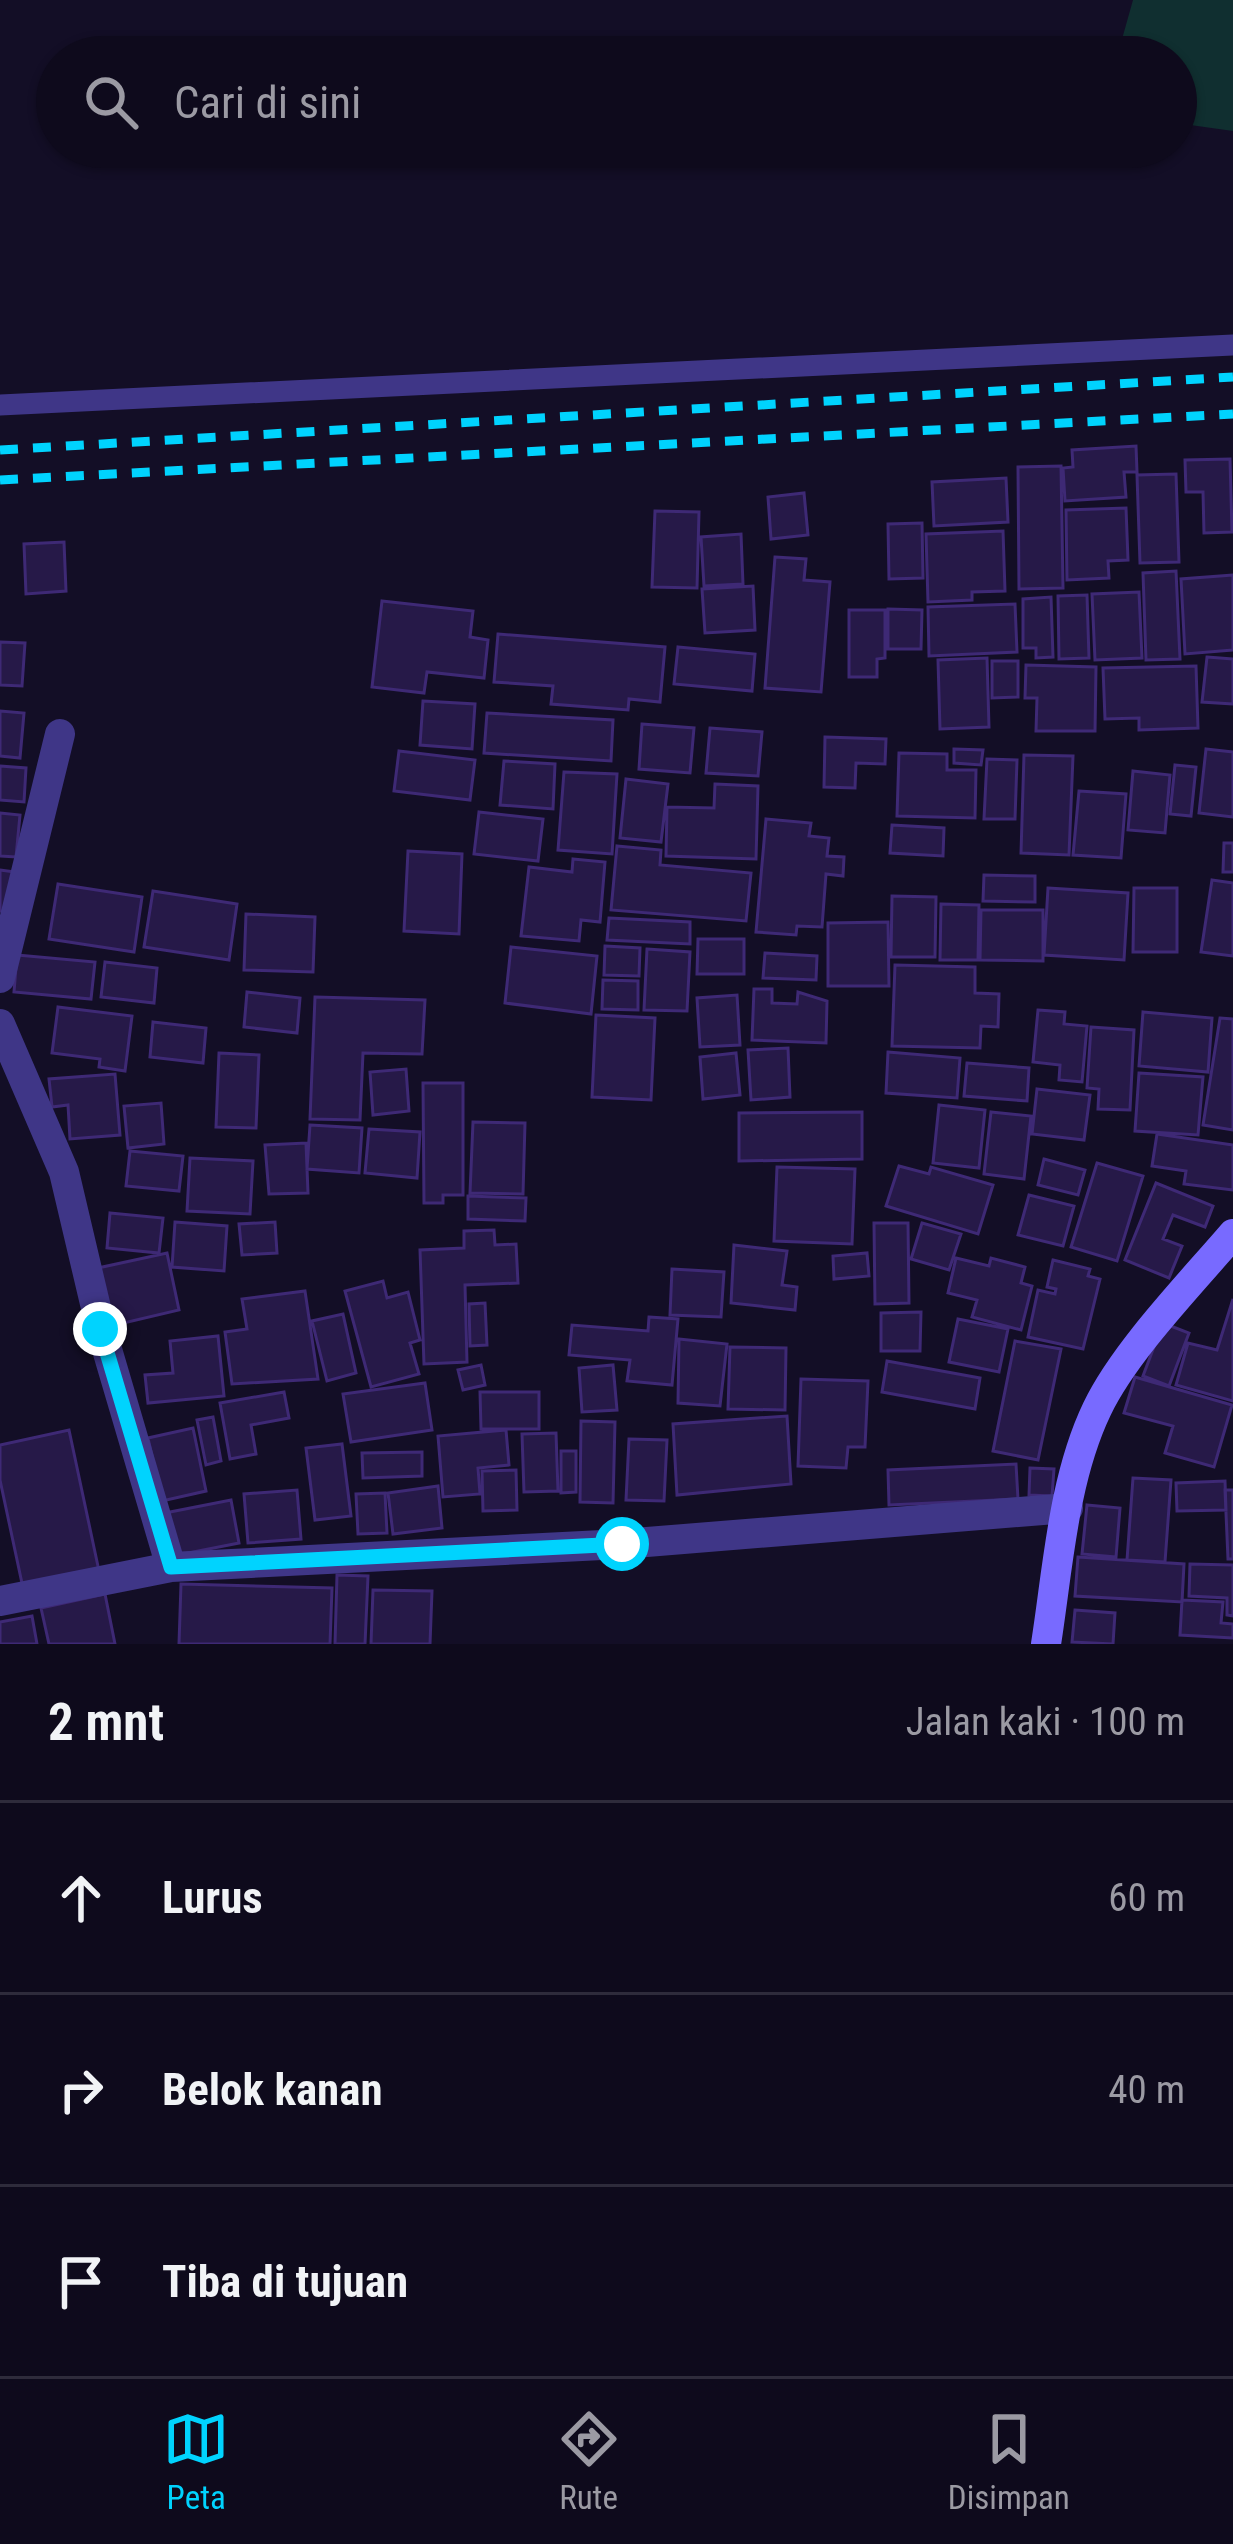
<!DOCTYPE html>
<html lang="id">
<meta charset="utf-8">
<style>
:root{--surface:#0e0a1c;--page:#1c1829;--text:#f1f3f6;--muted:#9b9aa3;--line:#2e2b3b;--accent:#00d3fe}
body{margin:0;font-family:"Roboto Condensed",sans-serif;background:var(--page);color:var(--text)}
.stop{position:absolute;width:36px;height:36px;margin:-27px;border:9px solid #00d3fe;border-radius:50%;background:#fff}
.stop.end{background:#00d3fe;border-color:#fff;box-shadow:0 3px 12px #0008}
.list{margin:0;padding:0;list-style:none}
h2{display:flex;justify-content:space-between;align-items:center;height:156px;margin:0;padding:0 48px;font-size:51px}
h2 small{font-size:39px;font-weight:400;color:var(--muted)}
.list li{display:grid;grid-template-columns:78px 1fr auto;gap:36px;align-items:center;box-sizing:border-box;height:192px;padding:0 48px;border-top:3px solid var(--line)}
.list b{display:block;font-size:45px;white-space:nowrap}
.list em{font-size:39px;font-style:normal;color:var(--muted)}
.icon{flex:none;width:66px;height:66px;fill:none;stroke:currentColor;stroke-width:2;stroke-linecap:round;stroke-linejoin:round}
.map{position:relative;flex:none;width:1233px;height:1644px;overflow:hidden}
.search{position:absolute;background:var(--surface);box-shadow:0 3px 9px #0004;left:36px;right:36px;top:36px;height:132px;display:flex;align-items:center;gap:30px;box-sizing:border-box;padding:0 42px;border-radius:66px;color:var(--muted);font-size:45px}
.sheet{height:732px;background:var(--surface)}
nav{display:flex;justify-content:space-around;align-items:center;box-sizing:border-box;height:168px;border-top:3px solid var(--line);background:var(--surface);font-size:33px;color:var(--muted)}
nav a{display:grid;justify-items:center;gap:6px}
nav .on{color:var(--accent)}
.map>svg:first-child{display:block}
.green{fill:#102f30}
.building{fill:#261948;stroke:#3e2975;stroke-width:3}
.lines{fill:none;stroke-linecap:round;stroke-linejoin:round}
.service{stroke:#3f3687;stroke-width:21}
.minor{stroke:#3f3687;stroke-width:30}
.secondary{stroke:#786aff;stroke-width:30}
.rail{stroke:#00d3fe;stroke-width:9;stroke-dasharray:18 15;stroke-linecap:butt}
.route{stroke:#00d3fe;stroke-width:15}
</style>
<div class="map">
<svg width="1233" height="1644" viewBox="0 0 1233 1644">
<rect width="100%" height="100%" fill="#130e26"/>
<path class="green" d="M 1133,0 L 1233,0 L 1233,131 L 1176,123 L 1176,57 L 1117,57 Z"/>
<path class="building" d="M 1136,446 L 1137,472 L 1124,472 L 1126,497 L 1065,501 L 1063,468 L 1073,467 L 1072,450 Z
M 1230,459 L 1232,532 L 1204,533 L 1203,492 L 1186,492 L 1185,460 Z
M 1061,466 L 1063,588 L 1019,589 L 1018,467 Z
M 1176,474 L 1179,562 L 1140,563 L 1137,475 Z
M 1006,478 L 1008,522 L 934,526 L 932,482 Z
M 804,493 L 808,535 L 771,539 L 768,497 Z
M 1126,508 L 1128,560 L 1108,561 L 1109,578 L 1067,580 L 1066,510 Z
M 655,511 L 699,512 L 697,588 L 652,587 Z
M 922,523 L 923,578 L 889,579 L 888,524 Z
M 1003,531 L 1005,591 L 972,592 L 972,600 L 928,602 L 926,534 Z
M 741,534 L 743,584 L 704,586 L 701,537 Z
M 64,542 L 66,591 L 26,594 L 24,544 Z
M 775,557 L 806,559 L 804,580 L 830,582 L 821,692 L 765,688 Z
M 1176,571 L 1180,659 L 1146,660 L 1143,573 Z
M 1233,575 L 1233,650 L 1185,654 L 1181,579 Z
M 753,586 L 755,630 L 705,633 L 702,589 Z
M 1139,592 L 1142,658 L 1095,660 L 1092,594 Z
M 1087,595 L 1089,658 L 1059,659 L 1058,596 Z
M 1051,597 L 1053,657 L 1036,658 L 1036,648 L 1023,648 L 1023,599 Z
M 382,601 L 473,611 L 470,637 L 488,640 L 484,678 L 427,672 L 424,693 L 372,687 Z
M 1015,604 L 1017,652 L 929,656 L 928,607 Z
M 888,609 L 922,610 L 921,649 L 888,649 Z
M 849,610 L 885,610 L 885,658 L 877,659 L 877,677 L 849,677 Z
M 498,634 L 665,647 L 660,702 L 629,699 L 628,710 L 551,704 L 553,686 L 494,682 Z
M 0,642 L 25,643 L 22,686 L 0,685 Z
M 678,647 L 755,654 L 752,691 L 674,684 Z
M 1207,657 L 1233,659 L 1233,704 L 1202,702 Z
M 987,658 L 989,727 L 940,729 L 938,660 Z
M 992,661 L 1018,661 L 1018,697 L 992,698 Z
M 1026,665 L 1096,667 L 1095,731 L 1036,731 L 1037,698 L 1025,698 Z
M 1196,666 L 1198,728 L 1139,730 L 1139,718 L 1105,719 L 1103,668 Z
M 423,701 L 475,704 L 472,749 L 420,745 Z
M 0,711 L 24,713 L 20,758 L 0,756 Z
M 487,713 L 613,720 L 611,761 L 484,753 Z
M 642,724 L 694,728 L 690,773 L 639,769 Z
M 710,728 L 762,732 L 758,776 L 706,773 Z
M 825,737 L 886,739 L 885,764 L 856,763 L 855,788 L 824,787 Z
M 954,749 L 983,750 L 981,765 L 954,763 Z
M 1206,749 L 1233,752 L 1233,817 L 1199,813 Z
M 399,751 L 475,760 L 470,800 L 394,791 Z
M 899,753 L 947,754 L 947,770 L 976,770 L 975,818 L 897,816 Z
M 1024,755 L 1073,756 L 1069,855 L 1021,853 Z
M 987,759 L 1017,760 L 1015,819 L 984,819 Z
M 504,761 L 555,764 L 553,809 L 500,805 Z
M 1175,765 L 1196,767 L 1191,816 L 1170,814 Z
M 0,766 L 26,768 L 24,802 L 0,800 Z
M 1133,771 L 1170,775 L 1165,833 L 1128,830 Z
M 564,772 L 617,774 L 612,854 L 558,850 Z
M 626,779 L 668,784 L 661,842 L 620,838 Z
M 715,784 L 758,786 L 756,859 L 666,856 L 667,807 L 714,808 Z
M 1079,791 L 1126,794 L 1121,858 L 1073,855 Z
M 479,812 L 543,819 L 538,861 L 474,854 Z
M 0,813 L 20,815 L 16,857 L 0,856 Z
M 766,819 L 811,823 L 809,836 L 829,838 L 827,856 L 844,857 L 843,876 L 826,874 L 822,927 L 797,926 L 796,935 L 756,932 Z
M 892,825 L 944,828 L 943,856 L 890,853 Z
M 1224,843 L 1233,843 L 1233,872 L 1223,872 Z
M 617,846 L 661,850 L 660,865 L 751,873 L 746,921 L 611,910 Z
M 408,851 L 462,854 L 459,934 L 404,931 Z
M 573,859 L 605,862 L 600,922 L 581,920 L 579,941 L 521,936 L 529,867 L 572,872 Z
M 0,870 L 15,872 L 9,912 L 0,911 Z
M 984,875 L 1035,876 L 1035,902 L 983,901 Z
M 1212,880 L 1233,883 L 1233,956 L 1201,952 Z
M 58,884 L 142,897 L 134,952 L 49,939 Z
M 1048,888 L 1128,893 L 1124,960 L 1044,955 Z
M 1134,888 L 1177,888 L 1177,952 L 1133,952 Z
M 153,891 L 237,904 L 229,960 L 144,947 Z
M 892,896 L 936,897 L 935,957 L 891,957 Z
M 941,904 L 979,905 L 978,960 L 940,960 Z
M 981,910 L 1043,910 L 1043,961 L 980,960 Z
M 246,914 L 315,917 L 313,972 L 244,970 Z
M 609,918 L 690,922 L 690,944 L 607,940 Z
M 888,922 L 889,986 L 828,986 L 828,923 Z
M 698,939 L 744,939 L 744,974 L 697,974 Z
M 605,946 L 640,948 L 639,976 L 604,975 Z
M 511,947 L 597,956 L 591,1014 L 505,1003 Z
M 647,949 L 690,952 L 687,1011 L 644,1010 Z
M 765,953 L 817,956 L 816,980 L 763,978 Z
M 17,955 L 95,962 L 91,999 L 14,992 Z
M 105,962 L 157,968 L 154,1003 L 101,997 Z
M 895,965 L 975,967 L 975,993 L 999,994 L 998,1027 L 981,1026 L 980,1048 L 892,1046 Z
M 603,980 L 638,981 L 638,1010 L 602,1009 Z
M 754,989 L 772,989 L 772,1003 L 797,1004 L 798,992 L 827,1001 L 826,1043 L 752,1040 Z
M 247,992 L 300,998 L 297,1033 L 244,1027 Z
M 737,995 L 740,1045 L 700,1047 L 697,998 Z
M 315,997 L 425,1000 L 422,1054 L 363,1053 L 360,1120 L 310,1119 Z
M 58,1007 L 132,1016 L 125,1071 L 99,1067 L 100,1059 L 52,1053 Z
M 1038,1010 L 1065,1012 L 1064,1024 L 1087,1026 L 1082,1082 L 1059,1080 L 1060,1065 L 1033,1062 Z
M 1143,1012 L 1212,1018 L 1208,1072 L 1139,1066 Z
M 596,1015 L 655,1018 L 651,1100 L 592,1097 Z
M 1220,1018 L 1233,1019 L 1233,1130 L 1203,1125 Z
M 153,1022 L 206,1028 L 203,1063 L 150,1057 Z
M 1091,1027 L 1134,1030 L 1130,1110 L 1098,1109 L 1099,1089 L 1087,1088 Z
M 788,1048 L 790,1097 L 751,1100 L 748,1050 Z
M 888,1052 L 960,1058 L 957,1098 L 886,1093 Z
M 219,1053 L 259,1055 L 256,1128 L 216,1127 Z
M 736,1053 L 740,1095 L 703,1099 L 700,1057 Z
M 967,1063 L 1029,1068 L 1027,1101 L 964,1096 Z
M 406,1069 L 409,1111 L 373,1115 L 370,1072 Z
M 1139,1073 L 1203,1077 L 1198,1135 L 1135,1131 Z
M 115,1074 L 120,1135 L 70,1139 L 68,1105 L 52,1107 L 49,1079 Z
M 423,1083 L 463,1083 L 463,1195 L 443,1195 L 443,1203 L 424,1203 Z
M 1037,1089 L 1090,1095 L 1084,1140 L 1032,1134 Z
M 161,1103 L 164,1144 L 128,1148 L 124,1106 Z
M 939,1105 L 985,1110 L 979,1168 L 933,1163 Z
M 862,1112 L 862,1159 L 739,1161 L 739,1113 Z
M 991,1112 L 1031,1116 L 1024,1179 L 984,1174 Z
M 473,1122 L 525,1123 L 523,1194 L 470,1193 Z
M 310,1125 L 362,1128 L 359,1173 L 307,1169 Z
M 369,1129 L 420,1132 L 417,1178 L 365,1173 Z
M 1157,1134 L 1233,1145 L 1233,1190 L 1184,1184 L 1186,1171 L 1152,1166 Z
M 306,1143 L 308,1193 L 269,1194 L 265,1145 Z
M 130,1151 L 183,1156 L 179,1191 L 126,1186 Z
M 190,1158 L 253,1161 L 250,1214 L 187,1211 Z
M 1044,1159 L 1085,1170 L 1078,1195 L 1038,1185 Z
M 1097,1163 L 1143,1176 L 1117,1261 L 1071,1247 Z
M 899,1166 L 929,1174 L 931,1167 L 993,1185 L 978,1234 L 886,1206 Z
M 777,1167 L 855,1169 L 852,1244 L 774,1241 Z
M 1156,1183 L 1213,1206 L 1205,1227 L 1173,1215 L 1163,1239 L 1182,1246 L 1169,1278 L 1125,1260 Z
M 1029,1195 L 1074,1206 L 1063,1246 L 1018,1235 Z
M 468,1196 L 526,1198 L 525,1221 L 468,1219 Z
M 110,1213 L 163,1218 L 159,1253 L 107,1248 Z
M 175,1222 L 227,1226 L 224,1271 L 172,1267 Z
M 275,1222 L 277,1253 L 242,1255 L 239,1224 Z
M 874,1223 L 908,1223 L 909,1303 L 875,1304 Z
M 922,1223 L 961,1234 L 949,1270 L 911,1259 Z
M 494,1230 L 495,1245 L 516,1244 L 518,1283 L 465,1285 L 467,1362 L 424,1364 L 420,1250 L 464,1248 L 464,1231 Z
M 734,1245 L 787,1251 L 782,1285 L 797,1287 L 795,1310 L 731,1303 Z
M 167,1253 L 179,1310 L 111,1326 L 98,1268 Z
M 867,1253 L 869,1276 L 834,1279 L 833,1256 Z
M 956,1258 L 989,1266 L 991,1258 L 1025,1267 L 1021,1283 L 1032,1286 L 1021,1330 L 972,1317 L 977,1300 L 948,1293 Z
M 1053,1260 L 1090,1269 L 1088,1276 L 1100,1279 L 1083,1349 L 1028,1337 L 1038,1290 L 1055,1294 L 1056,1289 L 1047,1287 Z
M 672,1269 L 724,1272 L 721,1317 L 670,1315 Z
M 383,1281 L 387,1298 L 408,1292 L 420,1340 L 410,1343 L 419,1374 L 371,1387 L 345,1291 Z
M 305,1291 L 318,1379 L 232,1384 L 225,1332 L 247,1329 L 242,1299 Z
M 1233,1299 L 1233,1401 L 1176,1385 L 1188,1343 L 1217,1350 Z
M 485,1303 L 487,1345 L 470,1346 L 469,1304 Z
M 921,1312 L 920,1351 L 881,1351 L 881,1313 Z
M 343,1314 L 356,1373 L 327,1381 L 312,1321 Z
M 649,1317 L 678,1319 L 672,1385 L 627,1381 L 630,1360 L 569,1355 L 572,1325 L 648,1331 Z
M 958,1319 L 1008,1329 L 999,1372 L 949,1362 Z
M 1163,1323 L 1189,1333 L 1169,1386 L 1143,1376 Z
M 218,1336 L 224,1396 L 148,1403 L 145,1375 L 173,1373 L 170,1341 Z
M 679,1339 L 727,1344 L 720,1406 L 678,1403 Z
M 1015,1341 L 1061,1349 L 1038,1460 L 993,1451 Z
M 730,1347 L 786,1348 L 785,1410 L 728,1409 Z
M 887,1361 L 980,1378 L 975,1409 L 882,1392 Z
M 481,1365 L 485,1385 L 463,1390 L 458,1370 Z
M 613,1365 L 617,1410 L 582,1412 L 579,1368 Z
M 1135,1377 L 1232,1405 L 1214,1467 L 1165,1453 L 1173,1426 L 1124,1413 Z
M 801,1379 L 868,1381 L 865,1447 L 848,1447 L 846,1468 L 798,1466 Z
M 425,1383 L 432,1430 L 351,1442 L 343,1394 Z
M 284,1392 L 289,1418 L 251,1425 L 256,1454 L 230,1459 L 220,1403 Z
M 480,1392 L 539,1392 L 539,1429 L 481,1429 Z
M 787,1416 L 791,1484 L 677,1495 L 673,1424 Z
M 213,1417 L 221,1461 L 206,1465 L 197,1420 Z
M 581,1421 L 615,1422 L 613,1503 L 580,1502 Z
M 193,1428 L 206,1491 L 162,1501 L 148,1438 Z
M 69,1430 L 99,1571 L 23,1588 L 0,1480 L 0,1445 Z
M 506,1430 L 509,1465 L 478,1468 L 480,1494 L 443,1497 L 438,1436 Z
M 556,1433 L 558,1491 L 524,1492 L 522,1434 Z
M 629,1439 L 667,1440 L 664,1501 L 626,1500 Z
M 342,1444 L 351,1516 L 315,1520 L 306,1448 Z
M 561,1451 L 576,1451 L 576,1492 L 561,1493 Z
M 422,1452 L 422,1476 L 363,1478 L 362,1453 Z
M 1016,1464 L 1018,1499 L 889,1505 L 888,1470 Z
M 1030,1468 L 1054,1469 L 1052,1496 L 1029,1495 Z
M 516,1470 L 517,1510 L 483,1511 L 482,1471 Z
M 1133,1478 L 1171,1480 L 1165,1562 L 1127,1560 Z
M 1225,1481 L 1226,1510 L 1177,1511 L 1176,1483 Z
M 438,1486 L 442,1528 L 393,1534 L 388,1493 Z
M 297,1490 L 301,1539 L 248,1543 L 244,1494 Z
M 1225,1490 L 1233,1490 L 1233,1559 L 1228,1559 Z
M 385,1493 L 387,1533 L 358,1534 L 356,1494 Z
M 231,1500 L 239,1543 L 173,1556 L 165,1513 Z
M 1087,1505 L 1120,1508 L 1116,1557 L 1082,1554 Z
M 1078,1557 L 1184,1564 L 1182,1602 L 1075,1596 Z
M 1190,1564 L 1233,1565 L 1233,1616 L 1227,1615 L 1227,1598 L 1189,1596 Z
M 337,1575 L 368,1576 L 365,1644 L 335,1644 Z
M 181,1584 L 332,1588 L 330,1644 L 179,1644 Z
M 373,1590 L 432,1591 L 430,1644 L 371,1644 Z
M 105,1594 L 115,1644 L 49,1644 L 41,1608 Z
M 1182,1600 L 1223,1602 L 1221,1623 L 1233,1624 L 1233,1638 L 1180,1635 Z
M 1075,1610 L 1115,1613 L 1113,1644 L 1072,1642 Z
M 32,1616 L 37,1644 L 0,1644 L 0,1622 Z"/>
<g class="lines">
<path class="service" d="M 0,405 L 1233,345"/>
<path class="minor" d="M 0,978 L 60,734
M 0,1024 L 64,1172 L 101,1329 L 171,1567
M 0,1601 L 171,1567 L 622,1544 L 1068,1508"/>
<path class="secondary" d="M 1046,1644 C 1058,1568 1063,1480 1097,1409 C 1124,1352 1191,1283 1233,1234"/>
<path class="rail" d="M 0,450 L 1233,377
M 0,480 L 1233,414"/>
</g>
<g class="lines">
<path class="route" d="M 100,1329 L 171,1567 L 622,1544"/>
</g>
</svg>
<div class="stop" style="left:622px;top:1544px"></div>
<div class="stop end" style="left:100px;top:1329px"></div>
<div class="search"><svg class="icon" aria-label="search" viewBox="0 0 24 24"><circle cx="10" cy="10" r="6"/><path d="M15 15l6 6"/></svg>Cari di sini</div>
</div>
<section class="sheet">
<h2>2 mnt<small>Jalan kaki · 100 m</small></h2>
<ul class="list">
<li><svg class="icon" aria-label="ahead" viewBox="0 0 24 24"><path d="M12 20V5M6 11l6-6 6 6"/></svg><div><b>Lurus</b></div><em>60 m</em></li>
<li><svg class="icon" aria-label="right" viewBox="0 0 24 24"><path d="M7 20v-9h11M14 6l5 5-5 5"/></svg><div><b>Belok kanan</b></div><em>40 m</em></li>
<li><svg class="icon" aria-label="arrive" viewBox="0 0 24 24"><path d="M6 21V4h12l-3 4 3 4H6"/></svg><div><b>Tiba di tujuan</b></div></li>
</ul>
</section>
<nav>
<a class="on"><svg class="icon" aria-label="map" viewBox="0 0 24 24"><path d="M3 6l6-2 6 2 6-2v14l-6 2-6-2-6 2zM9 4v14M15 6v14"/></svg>Peta</a>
<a><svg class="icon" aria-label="directions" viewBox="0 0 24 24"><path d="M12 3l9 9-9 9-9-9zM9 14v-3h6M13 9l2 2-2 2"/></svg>Rute</a>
<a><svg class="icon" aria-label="saved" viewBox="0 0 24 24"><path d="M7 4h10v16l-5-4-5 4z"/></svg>Disimpan</a>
</nav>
